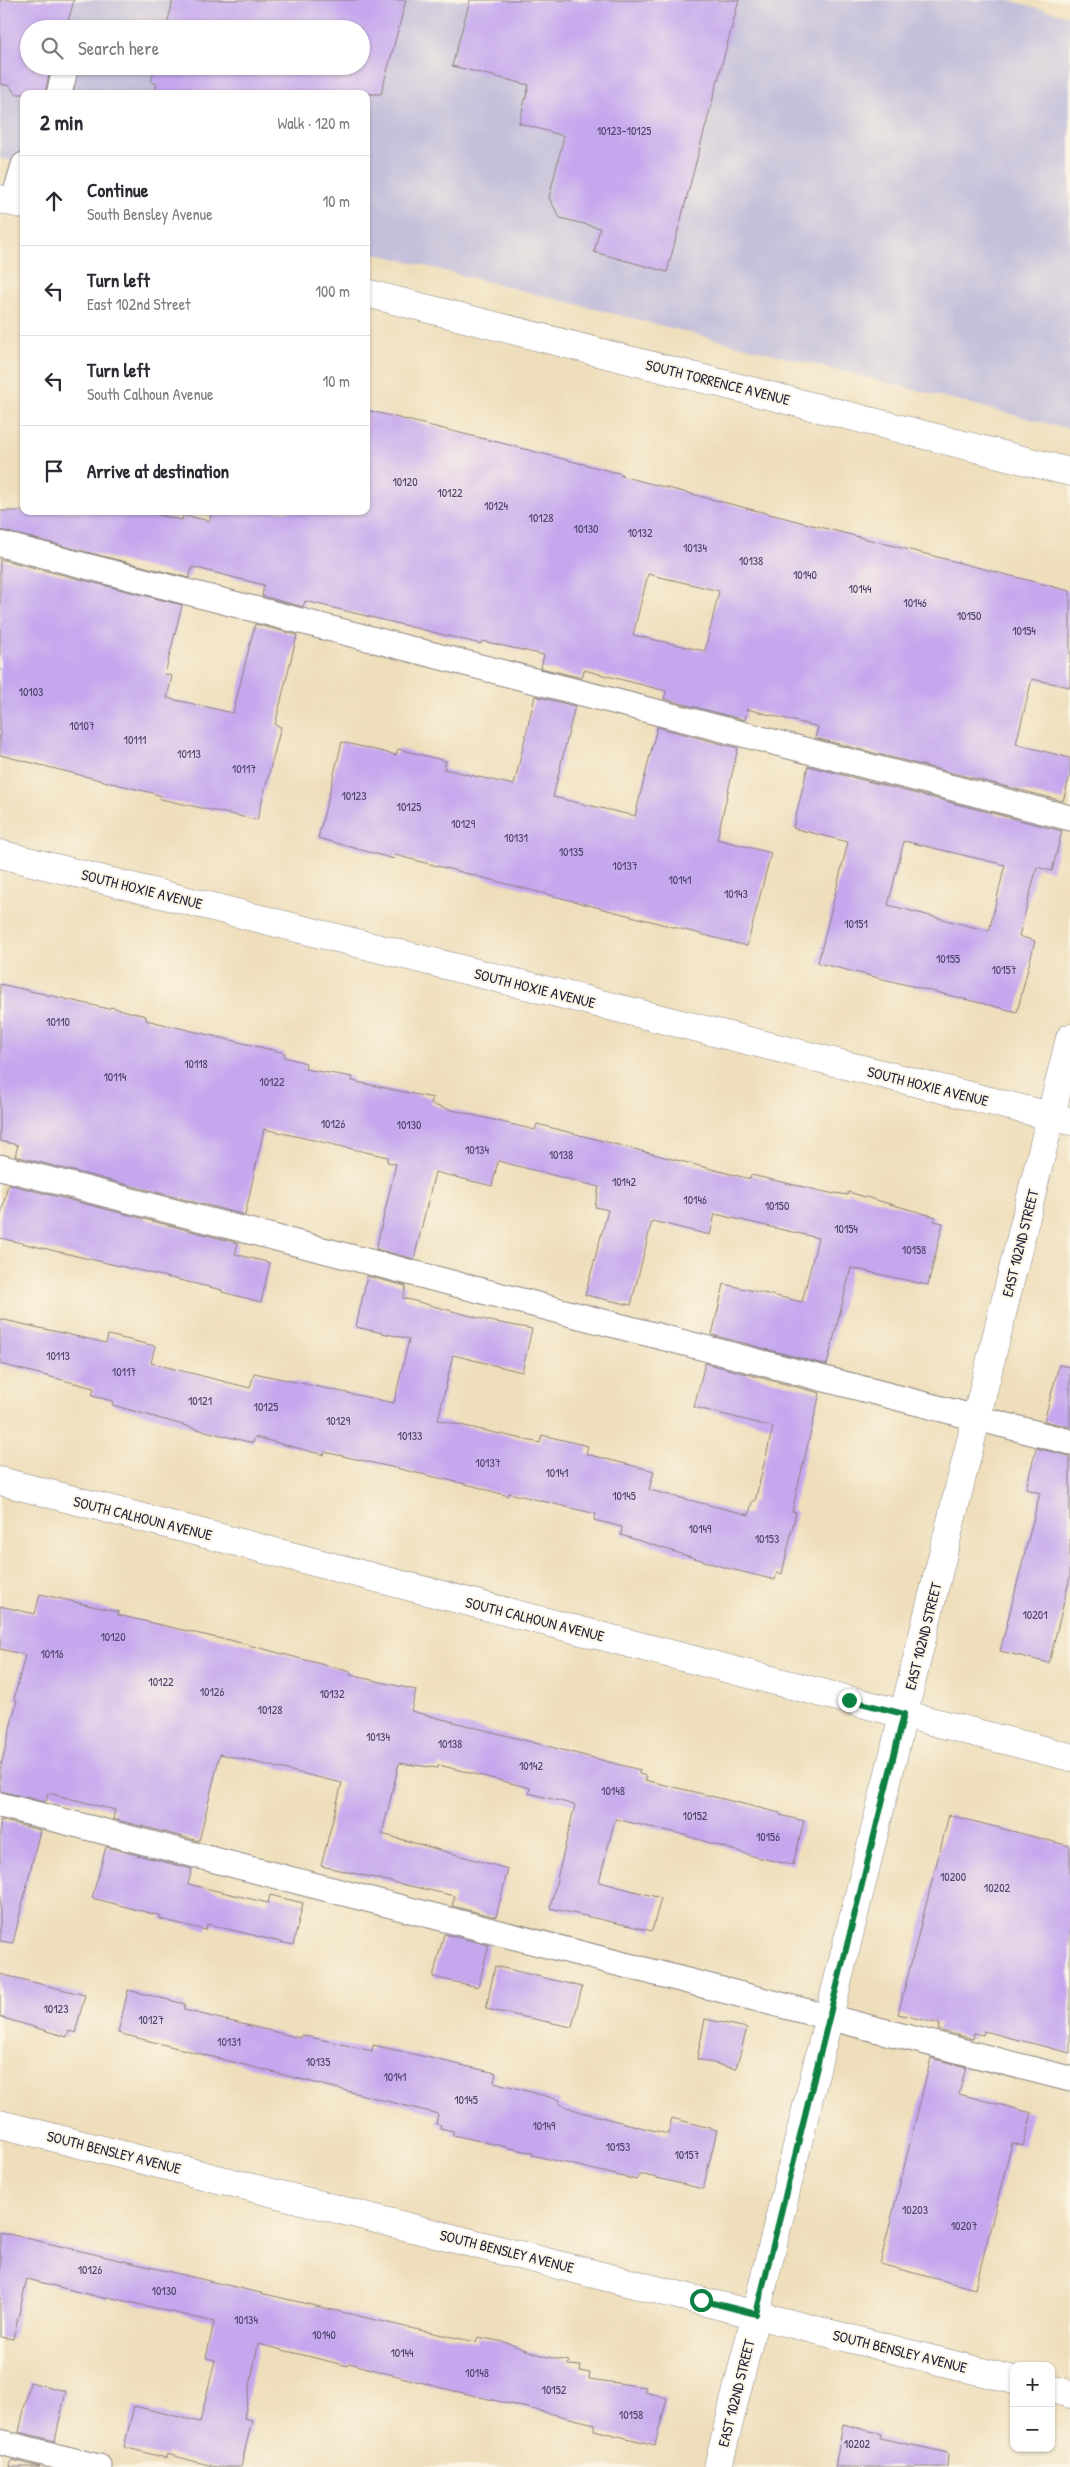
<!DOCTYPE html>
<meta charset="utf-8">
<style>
:root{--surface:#fff;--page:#f7f7f7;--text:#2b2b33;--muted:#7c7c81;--line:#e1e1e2}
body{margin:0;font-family:"Patrick Hand",sans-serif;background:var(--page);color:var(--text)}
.controls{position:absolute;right:15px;bottom:15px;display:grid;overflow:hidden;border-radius:10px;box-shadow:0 1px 4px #0004}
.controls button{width:45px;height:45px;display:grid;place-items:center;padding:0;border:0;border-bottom:1px solid var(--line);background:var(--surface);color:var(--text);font:25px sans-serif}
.stop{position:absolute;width:15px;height:15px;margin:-11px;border:4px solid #0b8043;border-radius:50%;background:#fff}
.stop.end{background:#0b8043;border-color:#fff;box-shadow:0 1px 5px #0008}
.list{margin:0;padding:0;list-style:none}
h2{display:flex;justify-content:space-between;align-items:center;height:65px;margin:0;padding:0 20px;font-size:21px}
h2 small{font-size:16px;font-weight:400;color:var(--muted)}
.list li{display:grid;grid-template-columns:32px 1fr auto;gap:15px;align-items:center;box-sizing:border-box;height:90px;padding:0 20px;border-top:1px solid var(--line)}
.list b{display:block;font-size:19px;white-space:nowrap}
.list p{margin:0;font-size:16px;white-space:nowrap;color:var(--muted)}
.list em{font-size:16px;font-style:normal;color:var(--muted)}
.icon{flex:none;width:28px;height:28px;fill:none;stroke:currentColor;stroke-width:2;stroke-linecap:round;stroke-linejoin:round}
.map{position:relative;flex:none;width:1070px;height:2467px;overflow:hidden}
.search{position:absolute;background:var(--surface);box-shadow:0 1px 4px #0004;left:20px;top:20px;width:350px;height:55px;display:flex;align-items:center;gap:12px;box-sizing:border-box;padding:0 18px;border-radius:28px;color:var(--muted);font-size:19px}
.panel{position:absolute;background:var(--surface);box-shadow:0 1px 4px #0004;left:20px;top:90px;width:350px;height:425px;border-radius:10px}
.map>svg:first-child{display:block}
.industrial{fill:#c5c0da;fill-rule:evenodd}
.building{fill:#c5a7ee;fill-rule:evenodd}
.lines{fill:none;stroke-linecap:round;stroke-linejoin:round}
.service-casing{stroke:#88807b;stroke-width:27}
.minor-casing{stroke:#88807b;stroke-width:29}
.secondary-casing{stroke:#88807b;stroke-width:29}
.service{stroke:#fff;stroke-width:25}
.minor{stroke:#fff;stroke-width:28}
.secondary{stroke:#fff;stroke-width:28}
.route{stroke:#0b8043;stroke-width:6}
.labels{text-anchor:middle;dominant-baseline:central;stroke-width:4;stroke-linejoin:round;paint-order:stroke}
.number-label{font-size:12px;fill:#4b4368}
.street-label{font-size:15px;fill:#22223b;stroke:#fcf5e5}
</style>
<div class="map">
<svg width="1070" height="2467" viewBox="0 0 1070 2467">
<rect width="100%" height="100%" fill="#fcf5e5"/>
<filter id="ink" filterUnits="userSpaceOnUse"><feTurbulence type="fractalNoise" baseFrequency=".02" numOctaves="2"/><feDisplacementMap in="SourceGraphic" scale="10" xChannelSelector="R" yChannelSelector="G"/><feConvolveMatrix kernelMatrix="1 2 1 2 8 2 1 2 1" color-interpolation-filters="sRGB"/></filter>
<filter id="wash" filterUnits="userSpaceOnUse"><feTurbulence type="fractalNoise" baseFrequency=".0096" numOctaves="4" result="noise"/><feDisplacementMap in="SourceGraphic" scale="20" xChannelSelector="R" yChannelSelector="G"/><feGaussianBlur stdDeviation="1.12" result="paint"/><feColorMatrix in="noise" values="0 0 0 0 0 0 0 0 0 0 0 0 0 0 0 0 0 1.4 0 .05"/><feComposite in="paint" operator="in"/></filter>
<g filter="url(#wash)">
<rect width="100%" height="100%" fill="#eedebb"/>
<path class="industrial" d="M 0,0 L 1007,0 L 1070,16 L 1070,429 L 366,251 L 366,94 L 24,94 L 24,164 L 0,158 ZM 29,29 L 361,29 L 361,66 L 29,66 Z"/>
<g id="blocks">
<path class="building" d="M 0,0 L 74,0 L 66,29 L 29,29 L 29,66 L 51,66 L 45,94 L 15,94 L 10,86 L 0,84 Z
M 173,0 L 406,0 L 381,94 L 154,94 L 157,84 L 151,82 L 155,66 L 361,66 L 361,29 L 166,29 Z
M 470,0 L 739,0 L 667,272 L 594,252 L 600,228 L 560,218 L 549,198 L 564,136 L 519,123 L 529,85 L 452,66 Z
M 366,410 L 501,443 L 622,474 L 621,476 L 1070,591 L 1070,687 L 1032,679 L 1016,744 L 1070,758 L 1070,775 L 1063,801 L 815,738 L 818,727 L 747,709 L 745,720 L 664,699 L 666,691 L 584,670 L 582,678 L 541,668 L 544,655 L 482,641 L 481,644 L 305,601 L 303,607 L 262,596 L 264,585 L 192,567 L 189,578 L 0,530 L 0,511 L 141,511 L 182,520 L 183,515 L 210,521 L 211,511 L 366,511 ZM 648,574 L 719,591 L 705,651 L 633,635 Z
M 0,559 L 182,605 L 165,674 L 172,676 L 167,698 L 233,713 L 255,624 L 297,635 L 275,725 L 281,727 L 257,820 L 160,799 L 161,796 L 152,793 L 0,755 Z
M 535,696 L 575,706 L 553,797 L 635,816 L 657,727 L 738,748 L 717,839 L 771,853 L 747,946 L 395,855 L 394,859 L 318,838 L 342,742 L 396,755 L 398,749 L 446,761 L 444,769 L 514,785 Z
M 808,766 L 1062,831 L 1052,871 L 1037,867 L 1019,936 L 1035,941 L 1017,1012 L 818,963 L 848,842 L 793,828 ZM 904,841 L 1005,865 L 989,931 L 888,905 Z
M 0,984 L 109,1009 L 110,1007 L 146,1016 L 146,1020 L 285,1053 L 284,1057 L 306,1063 L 305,1069 L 353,1077 L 352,1081 L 433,1098 L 431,1103 L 436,1106 L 535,1130 L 537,1124 L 750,1179 L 751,1175 L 834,1194 L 835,1193 L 848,1195 L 848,1192 L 936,1217 L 934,1221 L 943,1223 L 928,1285 L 851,1268 L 827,1365 L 712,1335 L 724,1284 L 802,1302 L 818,1238 L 715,1214 L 710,1235 L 652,1221 L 631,1305 L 585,1295 L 608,1210 L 595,1207 L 599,1187 L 498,1161 L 492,1186 L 435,1172 L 414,1259 L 376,1249 L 396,1164 L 387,1162 L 388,1157 L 264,1129 L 245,1215 L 15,1156 L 18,1145 L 0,1141 Z
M 8,1184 L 238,1243 L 235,1254 L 270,1263 L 261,1302 L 222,1292 L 222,1290 L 0,1238 L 0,1219 Z
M 367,1276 L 406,1286 L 403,1298 L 490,1321 L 532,1329 L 522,1372 L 453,1355 L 438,1420 L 540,1443 L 542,1435 L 588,1446 L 586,1454 L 654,1471 L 649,1490 L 749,1515 L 752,1501 L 755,1501 L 773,1427 L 694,1407 L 705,1363 L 820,1393 L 792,1511 L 796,1512 L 782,1574 L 777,1572 L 775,1580 L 723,1567 L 621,1535 L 622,1527 L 594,1520 L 596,1514 L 509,1493 L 508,1496 L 474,1486 L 325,1452 L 324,1455 L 255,1437 L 253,1443 L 197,1429 L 112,1405 L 113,1401 L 92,1396 L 94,1388 L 0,1364 L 0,1319 L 106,1343 L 108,1335 L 155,1346 L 151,1363 L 250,1388 L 254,1373 L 394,1403 L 409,1339 L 356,1327 Z
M 1059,1365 L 1070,1367 L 1070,1427 L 1044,1421 Z
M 1036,1448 L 1070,1456 L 1070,1577 L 1049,1663 L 1000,1651 L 1040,1493 L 1026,1489 Z
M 40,1594 L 119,1612 L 118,1615 L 226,1640 L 226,1639 L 351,1672 L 350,1675 L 416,1690 L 411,1711 L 640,1770 L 639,1774 L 647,1776 L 645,1780 L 780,1813 L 780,1815 L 804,1821 L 793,1865 L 756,1857 L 677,1833 L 615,1819 L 599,1882 L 661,1898 L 652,1931 L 550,1908 L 575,1805 L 529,1793 L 530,1788 L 439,1765 L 438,1768 L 399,1763 L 382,1834 L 508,1869 L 496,1917 L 452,1906 L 455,1896 L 321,1866 L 342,1783 L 220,1754 L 199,1841 L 113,1819 L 115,1810 L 48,1793 L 46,1802 L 0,1791 L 0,1770 L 17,1700 L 14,1699 L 25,1655 L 0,1649 L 0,1606 L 35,1614 Z
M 949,1815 L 1070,1846 L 1070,2053 L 984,2031 L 983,2035 L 974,2033 L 973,2039 L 938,2030 L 940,2024 L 898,2014 Z
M 0,1820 L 40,1830 L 13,1943 L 0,1941 Z
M 106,1847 L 192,1869 L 188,1884 L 268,1903 L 270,1895 L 303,1903 L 293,1945 L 207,1924 L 206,1930 L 160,1919 L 161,1916 L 92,1898 Z
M 444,1934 L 489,1945 L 478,1987 L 433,1977 Z
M 495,1966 L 582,1987 L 572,2027 L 486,2009 Z
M 0,1974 L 85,1995 L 75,2033 L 69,2031 L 67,2037 L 0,2017 Z
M 128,1990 L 185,2004 L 184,2010 L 300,2038 L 301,2035 L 372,2051 L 373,2045 L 496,2073 L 494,2082 L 560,2100 L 559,2104 L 581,2112 L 668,2134 L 672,2118 L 717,2130 L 703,2189 L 644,2175 L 639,2175 L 637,2180 L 532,2155 L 533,2153 L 453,2135 L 453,2131 L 440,2128 L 441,2125 L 436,2124 L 438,2114 L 118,2033 Z
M 705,2019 L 747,2028 L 736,2069 L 697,2059 Z
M 931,2058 L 966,2067 L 959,2094 L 1032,2113 L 1023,2146 L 1012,2143 L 975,2289 L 880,2264 Z
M 0,2232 L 410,2328 L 476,2342 L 478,2337 L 504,2342 L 543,2356 L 569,2361 L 568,2365 L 581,2366 L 580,2371 L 590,2373 L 589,2379 L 646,2387 L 645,2392 L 667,2398 L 655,2445 L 594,2430 L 595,2424 L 442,2388 L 349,2363 L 348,2366 L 258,2344 L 244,2418 L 252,2420 L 241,2467 L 216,2467 L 167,2454 L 166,2458 L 124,2447 L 134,2406 L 200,2422 L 215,2360 L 206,2358 L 214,2322 L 108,2297 L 107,2299 L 27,2279 L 13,2339 L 0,2337 Z
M 30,2382 L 66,2391 L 55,2441 L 19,2432 Z
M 843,2424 L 881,2434 L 880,2438 L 948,2453 L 947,2467 L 835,2467 Z
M 12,2460 L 40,2467 L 10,2467 Z"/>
</g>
</g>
<g filter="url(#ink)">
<use href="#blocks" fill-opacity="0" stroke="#88807b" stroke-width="1"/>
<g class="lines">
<defs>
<path id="service" d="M 59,94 L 66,66
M 13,202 L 24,165
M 0,544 L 1070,818
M 0,1167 L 1070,1442
M 0,1805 L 1070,2079
M 0,2442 L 99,2467"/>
<path id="minor" d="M 0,854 L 1070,1121
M 0,1481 L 1070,1757
M 0,2124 L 1014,2380
M 1051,2389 L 1070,2394
M 718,2467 L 1070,1038"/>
<path id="secondary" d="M 0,199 L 24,205
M 366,293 L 1070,472"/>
</defs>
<use href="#service" class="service-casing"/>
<use href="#minor" class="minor-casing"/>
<use href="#secondary" class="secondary-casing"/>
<use href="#service" class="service"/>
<use href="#minor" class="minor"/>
<use href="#secondary" class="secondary"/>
</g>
</g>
<g class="lines" filter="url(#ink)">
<path class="route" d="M 701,2300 L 756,2314 L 904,1714 L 849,1700"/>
</g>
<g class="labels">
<g class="number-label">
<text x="624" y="130">10123-10125</text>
<text x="405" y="481">10120</text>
<text x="450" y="492">10122</text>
<text x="496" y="505">10124</text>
<text x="541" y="517">10128</text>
<text x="586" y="528">10130</text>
<text x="640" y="532">10132</text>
<text x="695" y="547">10134</text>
<text x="751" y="560">10138</text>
<text x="805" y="574">10140</text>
<text x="860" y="588">10144</text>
<text x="915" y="602">10146</text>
<text x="969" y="615">10150</text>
<text x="1024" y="630">10154</text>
<text x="31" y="691">10103</text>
<text x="82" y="725">10107</text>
<text x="135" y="739">10111</text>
<text x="189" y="753">10113</text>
<text x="244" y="768">10117</text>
<text x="354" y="795">10123</text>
<text x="409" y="806">10125</text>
<text x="463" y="823">10129</text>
<text x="516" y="837">10131</text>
<text x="571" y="851">10135</text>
<text x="625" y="865">10137</text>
<text x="680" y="879">10141</text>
<text x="736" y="893">10143</text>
<text x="856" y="923">10151</text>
<text x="948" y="958">10155</text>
<text x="1004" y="969">10157</text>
<text x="58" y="1021">10110</text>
<text x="196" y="1063">10118</text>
<text x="115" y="1076">10114</text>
<text x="272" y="1081">10122</text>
<text x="333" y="1123">10126</text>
<text x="409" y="1124">10130</text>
<text x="477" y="1149">10134</text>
<text x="561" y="1154">10138</text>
<text x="624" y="1181">10142</text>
<text x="695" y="1199">10146</text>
<text x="777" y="1205">10150</text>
<text x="846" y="1228">10154</text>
<text x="914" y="1249">10158</text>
<text x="58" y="1355">10113</text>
<text x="124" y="1371">10117</text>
<text x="200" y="1400">10121</text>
<text x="266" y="1406">10125</text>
<text x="338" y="1420">10129</text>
<text x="410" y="1435">10133</text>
<text x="488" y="1462">10137</text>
<text x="557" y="1472">10141</text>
<text x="624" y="1495">10145</text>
<text x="700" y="1528">10149</text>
<text x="767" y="1538">10153</text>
<text x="1035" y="1614">10201</text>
<text x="113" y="1636">10120</text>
<text x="52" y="1653">10116</text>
<text x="161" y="1681">10122</text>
<text x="212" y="1691">10126</text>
<text x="332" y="1693">10132</text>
<text x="270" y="1709">10128</text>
<text x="378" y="1736">10134</text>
<text x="450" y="1743">10138</text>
<text x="531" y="1765">10142</text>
<text x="613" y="1790">10148</text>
<text x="695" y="1815">10152</text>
<text x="768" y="1836">10156</text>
<text x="953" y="1876">10200</text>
<text x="997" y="1887">10202</text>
<text x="56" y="2008">10123</text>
<text x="151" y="2019">10127</text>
<text x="229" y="2041">10131</text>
<text x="318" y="2061">10135</text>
<text x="395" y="2076">10141</text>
<text x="466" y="2099">10145</text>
<text x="544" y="2125">10149</text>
<text x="618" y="2146">10153</text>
<text x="687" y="2154">10157</text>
<text x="915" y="2209">10203</text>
<text x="964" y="2225">10207</text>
<text x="90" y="2269">10126</text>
<text x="164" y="2290">10130</text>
<text x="246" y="2319">10134</text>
<text x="324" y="2334">10140</text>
<text x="402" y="2352">10144</text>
<text x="477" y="2372">10148</text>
<text x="554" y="2389">10152</text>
<text x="631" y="2414">10158</text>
<text x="857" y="2443">10202</text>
</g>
<g class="street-label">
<text transform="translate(718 382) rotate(14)">SOUTH TORRENCE AVENUE</text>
<text transform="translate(142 889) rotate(14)">SOUTH HOXIE AVENUE</text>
<text transform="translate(535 988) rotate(14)">SOUTH HOXIE AVENUE</text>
<text transform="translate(928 1086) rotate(14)">SOUTH HOXIE AVENUE</text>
<text transform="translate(1020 1243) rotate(-76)">EAST 102ND STREET</text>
<text transform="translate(143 1518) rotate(14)">SOUTH CALHOUN AVENUE</text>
<text transform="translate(535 1619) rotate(14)">SOUTH CALHOUN AVENUE</text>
<text transform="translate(923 1636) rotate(-76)">EAST 102ND STREET</text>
<text transform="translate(114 2152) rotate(14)">SOUTH BENSLEY AVENUE</text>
<text transform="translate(507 2251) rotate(14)">SOUTH BENSLEY AVENUE</text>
<text transform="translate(900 2351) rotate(14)">SOUTH BENSLEY AVENUE</text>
<text transform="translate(736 2393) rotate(-76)">EAST 102ND STREET</text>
</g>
</g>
</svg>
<div class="controls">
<button>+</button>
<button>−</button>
</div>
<div class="stop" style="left:701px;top:2300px"></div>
<div class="stop end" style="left:849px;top:1700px"></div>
<div class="search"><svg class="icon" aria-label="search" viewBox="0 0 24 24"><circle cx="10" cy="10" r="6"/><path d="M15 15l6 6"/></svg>Search here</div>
<section class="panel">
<h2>2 min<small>Walk · 120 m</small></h2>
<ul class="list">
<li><svg class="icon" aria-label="ahead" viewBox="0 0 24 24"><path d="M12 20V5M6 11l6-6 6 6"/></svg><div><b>Continue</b><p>South Bensley Avenue</p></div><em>10 m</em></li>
<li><svg class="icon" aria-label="left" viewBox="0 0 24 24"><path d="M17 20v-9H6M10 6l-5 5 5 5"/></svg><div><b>Turn left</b><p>East 102nd Street</p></div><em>100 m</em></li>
<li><svg class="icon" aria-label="left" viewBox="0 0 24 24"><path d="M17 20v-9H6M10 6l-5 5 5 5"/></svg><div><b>Turn left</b><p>South Calhoun Avenue</p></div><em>10 m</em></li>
<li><svg class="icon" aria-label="arrive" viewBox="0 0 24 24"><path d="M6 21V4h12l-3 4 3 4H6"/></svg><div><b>Arrive at destination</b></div></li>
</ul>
</section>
</div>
